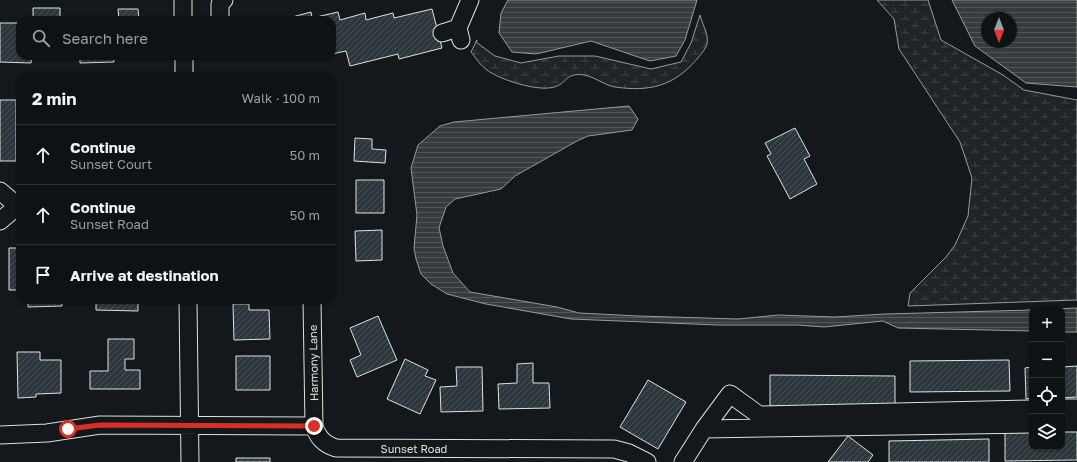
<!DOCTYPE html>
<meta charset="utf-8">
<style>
:root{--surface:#0f1215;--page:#1d2022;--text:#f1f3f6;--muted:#9b9ea0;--line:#2f3234}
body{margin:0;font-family:"Golos Text",sans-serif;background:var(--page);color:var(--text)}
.controls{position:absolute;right:12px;bottom:12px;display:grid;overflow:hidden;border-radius:8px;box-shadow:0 1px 3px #0004}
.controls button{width:36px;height:36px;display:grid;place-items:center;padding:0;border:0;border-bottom:1px solid var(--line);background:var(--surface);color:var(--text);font:20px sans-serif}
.compass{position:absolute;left:981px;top:12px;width:36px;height:36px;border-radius:50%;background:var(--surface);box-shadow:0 1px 3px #0004;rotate:180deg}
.stop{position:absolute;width:12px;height:12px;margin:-9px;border:3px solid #d93025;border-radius:50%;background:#fff}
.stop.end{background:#d93025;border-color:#fff;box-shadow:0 1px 4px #0008}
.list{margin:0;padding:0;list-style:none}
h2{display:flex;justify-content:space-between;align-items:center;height:52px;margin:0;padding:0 16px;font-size:17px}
h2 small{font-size:13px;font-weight:400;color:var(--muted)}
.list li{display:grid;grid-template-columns:26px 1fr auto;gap:12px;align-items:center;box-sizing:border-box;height:60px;padding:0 16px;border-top:1px solid var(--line)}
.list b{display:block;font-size:15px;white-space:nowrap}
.list p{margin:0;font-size:13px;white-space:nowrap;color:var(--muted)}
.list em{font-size:13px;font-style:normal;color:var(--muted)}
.icon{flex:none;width:22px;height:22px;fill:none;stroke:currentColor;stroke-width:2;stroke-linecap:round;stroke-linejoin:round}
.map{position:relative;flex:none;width:1077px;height:462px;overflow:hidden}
.search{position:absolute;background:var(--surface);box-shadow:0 1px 3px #0004;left:16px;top:16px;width:320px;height:44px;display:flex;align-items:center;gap:10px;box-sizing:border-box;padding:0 14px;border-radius:12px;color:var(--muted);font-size:15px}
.panel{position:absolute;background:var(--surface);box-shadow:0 1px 3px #0004;left:16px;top:72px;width:320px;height:232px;border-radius:12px}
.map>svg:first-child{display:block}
.wetland{fill:url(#wetland-marsh);stroke:#939e99}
.water{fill:url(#water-rules);stroke:#939e99;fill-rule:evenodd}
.building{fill:url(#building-hatch);stroke:#d8e6dc}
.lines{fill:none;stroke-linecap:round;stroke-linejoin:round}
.minor-casing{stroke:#d8e6dc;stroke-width:19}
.minor{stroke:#14181c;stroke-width:17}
.route{stroke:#d93025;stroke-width:5}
.labels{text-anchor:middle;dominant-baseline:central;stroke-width:3;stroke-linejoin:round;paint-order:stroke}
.street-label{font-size:11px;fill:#d8e6dc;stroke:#14181c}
</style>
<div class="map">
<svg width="1077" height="462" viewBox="0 0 1077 462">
<defs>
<pattern id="wetland-marsh" width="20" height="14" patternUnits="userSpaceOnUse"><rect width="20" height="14" fill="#202428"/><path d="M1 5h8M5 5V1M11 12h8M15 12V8" fill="none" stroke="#404447"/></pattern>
<pattern id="water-rules" width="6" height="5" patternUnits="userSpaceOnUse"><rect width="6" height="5" fill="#363b3e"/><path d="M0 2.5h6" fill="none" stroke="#525759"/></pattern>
<pattern id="building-hatch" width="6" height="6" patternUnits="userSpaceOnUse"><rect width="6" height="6" fill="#2c363c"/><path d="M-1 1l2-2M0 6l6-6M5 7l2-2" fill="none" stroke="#4a5358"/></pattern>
</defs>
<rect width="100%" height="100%" fill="#14181c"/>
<path class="wetland" d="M 877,0 L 928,0 L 941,40 L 1003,75 L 1024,90 L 1077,100 L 1077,300 L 908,306 L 910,293 L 946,257 L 955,245 L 968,216 L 972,178 L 960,142 L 899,49 L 894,19 Z
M 700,15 C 702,24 709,34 707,44 C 706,49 700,55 697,59 C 674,86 650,92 615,87 C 604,85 595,77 584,75 C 565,72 567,84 554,87 C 539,92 500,80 487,70 C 481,66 476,58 471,52 L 477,40 L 476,42 L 495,56 L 521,63 L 559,56 L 595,56 L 651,69 L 681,62 L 691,43 Z"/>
<path class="water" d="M 508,0 L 697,0 L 685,40 L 676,56 L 650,61 L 591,41 L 536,54 L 512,52 L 499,33 L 501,13 Z
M 952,0 L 1077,0 L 1077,87 L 1026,83 L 975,46 ZM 987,18 L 1011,18 L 1011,42 L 987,42 Z
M 629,106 L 638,119 L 632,130 L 588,136 L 577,141 L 515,176 L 501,189 L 455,199 L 446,207 L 439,228 L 443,246 L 453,273 L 470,292 L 557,307 L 579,313 L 638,316 L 738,319 L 778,315 L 835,317 L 885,314 L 1032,310 L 1032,331 L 898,328 L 883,321 L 824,327 L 797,325 L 717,325 L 571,319 L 486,304 L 447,294 L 431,284 L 421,274 L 416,259 L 414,248 L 417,215 L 411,168 L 418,145 L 440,126 L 454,122 Z
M 1077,308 L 1077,332 L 1062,332 L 1062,309 L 1053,309 Z"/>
<path class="building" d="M 33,8 L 60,8 L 60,20 L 33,20 Z
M 118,9 L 138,9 L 139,20 L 119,20 Z
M 432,9 L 442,48 L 399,59 L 398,54 L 350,66 L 346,51 L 332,54 L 332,20 L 281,20 L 311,12 L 312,18 L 338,12 L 340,20 L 365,13 L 366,20 L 393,13 L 394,18 Z
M 0,23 L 20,23 L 20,56 L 32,56 L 31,63 L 0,62 Z
M 80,56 L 140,56 L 140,57 L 114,58 L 114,62 L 80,63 Z
M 0,100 L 16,100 L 16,161 L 0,161 Z
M 795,128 L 810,156 L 804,159 L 817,184 L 790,199 L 767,156 L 771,154 L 765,143 Z
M 355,138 L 372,139 L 372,149 L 386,150 L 385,163 L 354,161 Z
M 356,180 L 384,180 L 384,213 L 356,213 Z
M 382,230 L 382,260 L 356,261 L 355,231 Z
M 9,248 L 20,248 L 20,290 L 9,290 Z
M 28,300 L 62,300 L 62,306 L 28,307 Z
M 96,300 L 138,300 L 138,311 L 96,310 Z
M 233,304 L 249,304 L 249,310 L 269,310 L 270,339 L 234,340 Z
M 378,316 L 397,360 L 357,377 L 350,360 L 361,355 L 350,328 Z
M 108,339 L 134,339 L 134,359 L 125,359 L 125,370 L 140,370 L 140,389 L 90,389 L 90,371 L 108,371 Z
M 17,352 L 40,352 L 40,360 L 61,360 L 61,393 L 36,394 L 36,397 L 18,398 Z
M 236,356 L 270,356 L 270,390 L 236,390 Z
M 405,359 L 428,370 L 425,376 L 436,380 L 420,414 L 387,399 Z
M 1009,360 L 1010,391 L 910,392 L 910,361 Z
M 533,363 L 533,383 L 549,383 L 550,408 L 499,409 L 498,384 L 517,383 L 517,364 Z
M 1077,366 L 1077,397 L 1062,398 L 1062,367 Z
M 456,367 L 482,367 L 483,411 L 441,412 L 440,387 L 457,386 Z
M 1032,367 L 1032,398 L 1026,399 L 1025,368 Z
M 770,375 L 895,376 L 895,406 L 770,406 Z
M 648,380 L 686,402 L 658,449 L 620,427 Z
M 1005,430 L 1032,430 L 1032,447 L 1062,447 L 1062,430 L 1077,430 L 1077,460 L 1005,461 Z
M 848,436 L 873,455 L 868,462 L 828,462 Z
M 989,439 L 989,462 L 889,462 L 889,441 Z
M 236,458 L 270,458 L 270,462 L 236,462 Z"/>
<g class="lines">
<defs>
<path id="minor" d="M 183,0 L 183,20
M 220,20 L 220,4 L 224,0
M 442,33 L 458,28
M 461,40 L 458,28 L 470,0
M 184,56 L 184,76
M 0,191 L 20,208
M 0,221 L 20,204
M 188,300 L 190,462
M 312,300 L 314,426
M 1062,408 L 1077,408
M 1062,423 L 1077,423
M 704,429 L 1032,424
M 0,435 L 47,433 L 100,425 L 314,426 C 318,438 324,444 336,448 L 614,449 L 629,453 L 647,462
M 683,462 L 704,429 L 730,394 L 759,415 L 1032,409"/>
</defs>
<use href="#minor" class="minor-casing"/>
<use href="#minor" class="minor"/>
</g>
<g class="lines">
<path class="route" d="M 68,429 L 100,425 L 314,426"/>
</g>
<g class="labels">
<g class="street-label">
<text transform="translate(313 363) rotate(-91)">Harmony Lane</text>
<text x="414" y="448">Sunset Road</text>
</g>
</g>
</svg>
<div class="controls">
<button>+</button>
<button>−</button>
<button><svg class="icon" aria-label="locate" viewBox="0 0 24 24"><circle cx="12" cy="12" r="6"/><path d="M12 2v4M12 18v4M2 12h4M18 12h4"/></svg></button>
<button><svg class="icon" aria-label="layers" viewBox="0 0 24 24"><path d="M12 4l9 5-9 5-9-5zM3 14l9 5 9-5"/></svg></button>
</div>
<svg class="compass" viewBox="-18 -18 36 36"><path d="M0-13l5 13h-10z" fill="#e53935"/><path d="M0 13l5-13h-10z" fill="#9b9ea0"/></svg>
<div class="stop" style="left:68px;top:429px"></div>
<div class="stop end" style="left:314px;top:426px"></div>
<div class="search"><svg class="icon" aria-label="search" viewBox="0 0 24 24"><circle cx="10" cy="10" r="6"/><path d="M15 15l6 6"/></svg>Search here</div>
<section class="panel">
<h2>2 min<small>Walk · 100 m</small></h2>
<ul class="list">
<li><svg class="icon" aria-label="ahead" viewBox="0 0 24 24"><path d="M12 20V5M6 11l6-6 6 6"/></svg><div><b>Continue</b><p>Sunset Court</p></div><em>50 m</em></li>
<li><svg class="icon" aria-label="ahead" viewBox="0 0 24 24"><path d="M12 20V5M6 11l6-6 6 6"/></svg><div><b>Continue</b><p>Sunset Road</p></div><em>50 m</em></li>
<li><svg class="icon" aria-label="arrive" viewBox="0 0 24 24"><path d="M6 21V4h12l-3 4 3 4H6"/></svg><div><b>Arrive at destination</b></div></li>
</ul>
</section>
</div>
